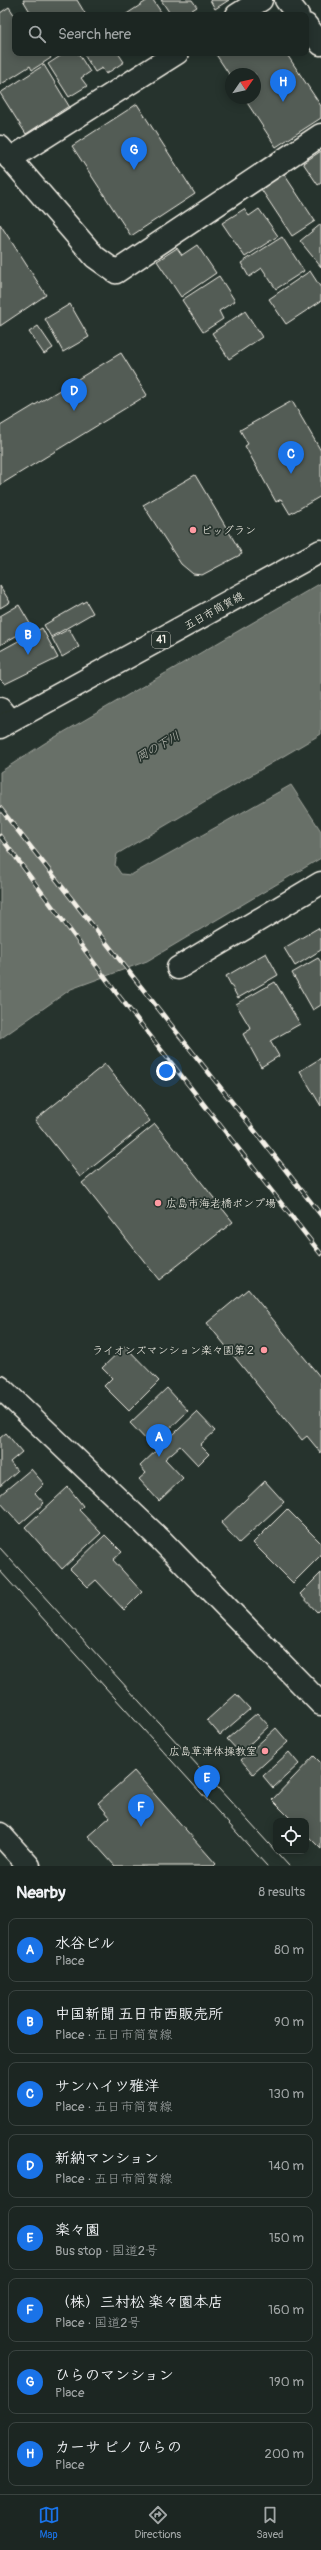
<!DOCTYPE html>
<meta charset="utf-8">
<style>
:root{--surface:#1c2622;--page:#252e2a;--text:#f1f3f6;--muted:#a0a5a5;--line:#3a4340;--accent:#1a73e8}
body{margin:0;font-family:Pangolin,"Klee One",sans-serif;background:var(--page);color:var(--text)}
.controls{position:absolute;right:12px;bottom:12px;display:grid;overflow:hidden;border-radius:8px;box-shadow:0 2px 10px #0003}
.controls button{width:36px;height:36px;display:grid;place-items:center;padding:0;border:0;border-bottom:1px solid var(--line);background:var(--surface);color:var(--text);font:20px sans-serif}
.compass{position:absolute;left:225px;top:68px;width:36px;height:36px;border-radius:50%;background:var(--surface);box-shadow:0 2px 10px #0003;rotate:56deg}
.you{position:absolute;left:166px;top:1071px;width:14px;height:14px;margin:-10px;border:3px solid #fff;border-radius:50%;background:#1a73e8;box-shadow:0 0 0 6px #1a73e833}
.badge{display:grid;place-items:center;width:26px;height:26px;border-radius:50%;background:var(--accent);color:#fff;font-size:13px;font-weight:700}
.pin{position:absolute;translate:-50% -33px;filter:drop-shadow(0 1px 2px #0008)}
.pin::after{content:'';position:absolute;top:21px;width:14px;height:12px;background:inherit;clip-path:polygon(0 0,100% 0,50% 100%)}
.list{margin:0;padding:0;list-style:none}
h2{display:flex;justify-content:space-between;align-items:center;height:52px;margin:0;padding:0 16px;font-size:17px}
h2 small{font-size:13px;font-weight:400;color:var(--muted)}
.list li{display:grid;grid-template-columns:26px 1fr auto;gap:12px;align-items:center;box-sizing:border-box;height:64px;margin:0 8px 8px;padding:0 8px;border:1px solid var(--line);border-radius:8px}
.list b{display:block;font-size:15px;white-space:nowrap}
.list p{margin:0;font-size:13px;white-space:nowrap;color:var(--muted)}
.list em{font-size:13px;font-style:normal;color:var(--muted)}
.icon{flex:none;width:22px;height:22px;fill:none;stroke:currentColor;stroke-width:2;stroke-linecap:round;stroke-linejoin:round}
.map{position:relative;flex:none;width:321px;height:1866px;overflow:hidden}
.search{position:absolute;background:var(--surface);box-shadow:0 2px 10px #0003;left:12px;right:12px;top:12px;height:44px;display:flex;align-items:center;gap:10px;box-sizing:border-box;padding:0 14px;border-radius:8px;color:var(--muted);font-size:15px}
.sheet{height:628px;background:var(--surface)}
nav{display:flex;justify-content:space-around;align-items:center;box-sizing:border-box;height:56px;border-top:1px solid var(--line);background:var(--surface);font-size:11px;color:var(--muted)}
nav a{display:grid;justify-items:center;gap:2px}
nav .on{color:var(--accent)}
.map>svg:first-child{display:block}
.water{fill:#676f68;stroke:#9fa39b}
.building{fill:#525c55;stroke:#f4f1e8}
.lines{fill:none;stroke-linecap:round;stroke-linejoin:round}
.street-casing{stroke:#f4f1e8;stroke-width:25}
.primary-casing{stroke:#f4f1e8;stroke-width:25}
.highway-casing{stroke:#f4f1e8;stroke-width:25}
.street{stroke:#26332d;stroke-width:22}
.primary{stroke:#26332d;stroke-width:22}
.highway{stroke:#26332d;stroke-width:22}
.tram{stroke:#f4f1e8;stroke-width:1}
.rail-casing{stroke:#f4f1e8;stroke-width:4.5}
.rail{stroke:#26332d;stroke-width:3;stroke-dasharray:9;stroke-linecap:butt}
.poi-dot{fill:#ff9aa2;stroke:#26332d;stroke-width:1.5}
.labels{text-anchor:middle;dominant-baseline:central;stroke-width:3.5;stroke-linejoin:round;paint-order:stroke}
.shield{fill:#26332d;stroke:#b6b8b0;stroke-width:1}
.shield-label{font-size:10px;font-weight:bold;fill:#f4f1e8}
.poi-label{font-size:11px;fill:#f4f1e8;stroke:#26332d;text-anchor:start}
.street-label{font-size:11px;fill:#f4f1e8;stroke:#26332d}
.water-label{font-size:12px;font-style:italic;fill:#bcbdb5;stroke:#26332d}
</style>
<div class="map">
<svg width="321" height="1866" viewBox="0 0 321 1866">
<rect width="100%" height="100%" fill="#26332d"/>
<filter id="ink" filterUnits="userSpaceOnUse"><feTurbulence type="fractalNoise" baseFrequency=".025" numOctaves="2"/><feDisplacementMap in="SourceGraphic" scale="8" xChannelSelector="R" yChannelSelector="G"/><feConvolveMatrix kernelMatrix="1 2 1 2 8 2 1 2 1" color-interpolation-filters="sRGB"/></filter>
<g filter="url(#ink)">
<path class="water" d="M 321,583 L 321,734 L 117,854 L 115,865 L 121,874 L 131,875 L 291,785 L 321,831 L 321,858 L 147,961 L 71,989 L 0,1039 L 0,772 L 45,743 Z"/>
<path class="building" d="M 23,0 L 77,0 L 86,15 L 32,15 Z
M 148,0 L 153,0 L 163,15 L 125,15 Z
M 161,0 L 192,0 L 197,7 L 184,15 L 171,15 Z
M 210,0 L 229,0 L 215,9 Z
M 9,7 L 15,16 L 15,53 L 48,53 L 51,58 L 32,70 L 30,66 L 0,85 L 0,13 Z
M 65,53 L 78,53 L 90,72 L 81,78 L 87,86 L 69,97 L 48,64 Z
M 83,53 L 118,53 L 124,62 L 106,74 L 102,68 L 95,72 Z
M 215,53 L 286,53 L 321,106 L 321,118 L 276,147 L 244,98 L 255,98 L 255,74 L 231,74 L 231,77 Z
M 44,65 L 69,106 L 26,134 L 0,93 Z
M 137,104 L 195,194 L 131,236 L 72,146 Z
M 321,151 L 321,183 L 318,185 L 303,163 Z
M 284,174 L 315,221 L 292,236 L 261,189 Z
M 244,209 L 249,216 L 259,209 L 278,236 L 245,257 L 222,223 Z
M 0,224 L 46,295 L 0,326 Z
M 321,224 L 321,267 L 300,241 Z
M 282,237 L 304,271 L 276,289 L 262,268 L 249,277 L 241,263 Z
M 197,245 L 216,273 L 181,297 L 157,261 L 177,248 L 182,255 Z
M 310,271 L 321,288 L 321,301 L 286,324 L 269,299 Z
M 219,276 L 235,301 L 219,311 L 223,319 L 203,332 L 182,300 Z
M 70,304 L 89,337 L 63,352 L 45,319 Z
M 245,311 L 262,337 L 229,359 L 212,333 Z
M 38,326 L 53,348 L 44,354 L 29,332 Z
M 121,353 L 147,395 L 0,485 L 0,426 Z
M 292,401 L 321,451 L 321,496 L 290,514 L 281,499 L 276,502 L 245,446 L 248,444 L 240,430 Z
M 195,475 L 242,554 L 202,575 L 193,574 L 181,564 L 143,505 Z
M 0,586 L 10,602 L 0,608 Z
M 86,601 L 93,613 L 51,637 L 44,625 Z
M 19,605 L 32,627 L 0,645 L 0,616 Z
M 42,628 L 58,658 L 5,684 L 0,679 L 0,651 Z
M 69,629 L 79,647 L 62,657 L 52,638 Z
M 318,928 L 321,932 L 321,950 L 295,966 L 284,948 Z
M 266,953 L 278,975 L 238,998 L 226,976 Z
M 318,958 L 321,962 L 321,1005 L 313,1010 L 292,973 Z
M 275,982 L 300,1024 L 270,1041 L 279,1056 L 261,1067 L 243,1034 L 251,1029 L 236,1004 Z
M 321,1058 L 321,1106 L 300,1071 Z
M 105,1064 L 150,1121 L 80,1177 L 35,1120 Z
M 155,1124 L 233,1222 L 159,1280 L 82,1183 Z
M 248,1289 L 321,1378 L 321,1453 L 307,1436 L 302,1440 L 207,1323 Z
M 125,1346 L 159,1381 L 129,1411 L 104,1386 L 112,1378 L 102,1368 Z
M 167,1388 L 188,1411 L 152,1446 L 130,1423 Z
M 197,1412 L 215,1431 L 200,1445 L 209,1454 L 198,1465 L 180,1446 L 165,1459 L 183,1478 L 159,1501 L 139,1479 L 146,1473 L 140,1466 Z
M 6,1433 L 22,1452 L 10,1462 L 17,1471 L 0,1486 L 0,1438 Z
M 31,1469 L 44,1484 L 35,1493 L 44,1503 L 20,1524 L 0,1502 L 0,1495 Z
M 265,1481 L 284,1502 L 239,1543 L 221,1523 Z
M 68,1487 L 83,1506 L 79,1510 L 101,1533 L 62,1569 L 25,1527 Z
M 287,1509 L 321,1543 L 321,1555 L 293,1583 L 253,1543 Z
M 105,1535 L 122,1552 L 113,1560 L 142,1592 L 124,1610 L 96,1580 L 88,1587 L 70,1569 Z
M 321,1573 L 321,1608 L 317,1612 L 300,1594 Z
M 236,1694 L 250,1709 L 220,1735 L 207,1720 Z
M 257,1713 L 269,1726 L 240,1753 L 227,1739 Z
M 276,1728 L 288,1742 L 253,1774 L 241,1760 Z
M 289,1752 L 299,1764 L 273,1788 L 263,1776 Z
M 314,1756 L 321,1763 L 321,1849 L 306,1834 L 306,1821 L 293,1821 L 272,1800 Z
M 134,1771 L 216,1864 L 214,1866 L 115,1866 L 88,1836 L 110,1817 L 98,1803 Z"/>
<g class="lines">
<defs>
<path id="street" d="M 286,0 L 298,15
M 237,15 L 261,0
M 306,25 L 321,44
M 0,147 L 95,257 L 116,272 L 321,135
M 10,159 L 177,53
M 0,709 L 10,721
M 178,968 L 321,883
M 0,1387 L 161,1540 L 321,1704"/>
<path id="primary" d="M 0,727 L 321,551"/>
<path id="highway" d="M 0,1834 L 29,1866"/>
</defs>
<use href="#street" class="street-casing"/>
<use href="#primary" class="primary-casing"/>
<use href="#highway" class="highway-casing"/>
<use href="#street" class="street"/>
<use href="#primary" class="primary"/>
<use href="#highway" class="highway"/>
<path class="tram" d="M 0,1548 L 289,1866
M 0,1571 L 267,1866"/>
<defs>
<path id="rail" d="M 0,808 L 321,1215
M 0,836 L 115,991 L 321,1254"/>
</defs>
<use href="#rail" class="rail-casing"/>
<use href="#rail" class="rail"/>
</g>
</g>
<g class="poi-dot">
<circle cx="193" cy="530" r="4"/>
<circle cx="158" cy="1203" r="4"/>
<circle cx="264" cy="1350" r="4"/>
<circle cx="265" cy="1751" r="4"/>
</g>
<g class="labels">
<rect class="shield" x="152" y="632" width="18" height="16" rx="3"/>
<g class="shield-label">
<text x="161" y="640">41</text>
</g>
<g class="poi-label">
<text x="201" y="530">ビッグラン</text>
<text x="166" y="1203">広島市海老橋ポンプ場</text>
<text x="256" y="1350" text-anchor="end">ライオンズマンション楽々園第２</text>
<text x="257" y="1751" text-anchor="end">広島草津体操教室</text>
</g>
<g class="street-label">
<text transform="translate(214 611) rotate(-29)">五日市筒賀線</text>
</g>
<g class="water-label">
<text transform="translate(158 747) rotate(-30)">岡の下川</text>
</g>
</g>
</svg>
<div class="controls">
<button><svg class="icon" aria-label="locate" viewBox="0 0 24 24"><circle cx="12" cy="12" r="6"/><path d="M12 2v4M12 18v4M2 12h4M18 12h4"/></svg></button>
</div>
<svg class="compass" viewBox="-18 -18 36 36"><path d="M0-13l5 13h-10z" fill="#e53935"/><path d="M0 13l5-13h-10z" fill="#a0a5a5"/></svg>
<div class="you"></div>
<div class="pin badge" style="left:159px;top:1457px">A</div>
<div class="pin badge" style="left:28px;top:655px">B</div>
<div class="pin badge" style="left:291px;top:474px">C</div>
<div class="pin badge" style="left:74px;top:411px">D</div>
<div class="pin badge" style="left:207px;top:1798px">E</div>
<div class="pin badge" style="left:141px;top:1827px">F</div>
<div class="pin badge" style="left:134px;top:170px">G</div>
<div class="pin badge" style="left:283px;top:102px">H</div>
<div class="search"><svg class="icon" aria-label="search" viewBox="0 0 24 24"><circle cx="10" cy="10" r="6"/><path d="M15 15l6 6"/></svg>Search here</div>
</div>
<section class="sheet">
<h2>Nearby<small>8 results</small></h2>
<ul class="list">
<li><span class="badge">A</span><div><b>水谷ビル</b><p>Place</p></div><em>80 m</em></li>
<li><span class="badge">B</span><div><b>中国新聞 五日市西販売所</b><p>Place · 五日市筒賀線</p></div><em>90 m</em></li>
<li><span class="badge">C</span><div><b>サンハイツ雅洋</b><p>Place · 五日市筒賀線</p></div><em>130 m</em></li>
<li><span class="badge">D</span><div><b>新納マンション</b><p>Place · 五日市筒賀線</p></div><em>140 m</em></li>
<li><span class="badge">E</span><div><b>楽々園</b><p>Bus stop · 国道2号</p></div><em>150 m</em></li>
<li><span class="badge">F</span><div><b>（株）三村松 楽々園本店</b><p>Place · 国道2号</p></div><em>160 m</em></li>
<li><span class="badge">G</span><div><b>ひらのマンション</b><p>Place</p></div><em>190 m</em></li>
<li><span class="badge">H</span><div><b>カーサ ピノ ひらの</b><p>Place</p></div><em>200 m</em></li>
</ul>
</section>
<nav>
<a class="on"><svg class="icon" aria-label="map" viewBox="0 0 24 24"><path d="M3 6l6-2 6 2 6-2v14l-6 2-6-2-6 2zM9 4v14M15 6v14"/></svg>Map</a>
<a><svg class="icon" aria-label="directions" viewBox="0 0 24 24"><path d="M12 3l9 9-9 9-9-9zM9 14v-3h6M13 9l2 2-2 2"/></svg>Directions</a>
<a><svg class="icon" aria-label="saved" viewBox="0 0 24 24"><path d="M7 4h10v16l-5-4-5 4z"/></svg>Saved</a>
</nav>
